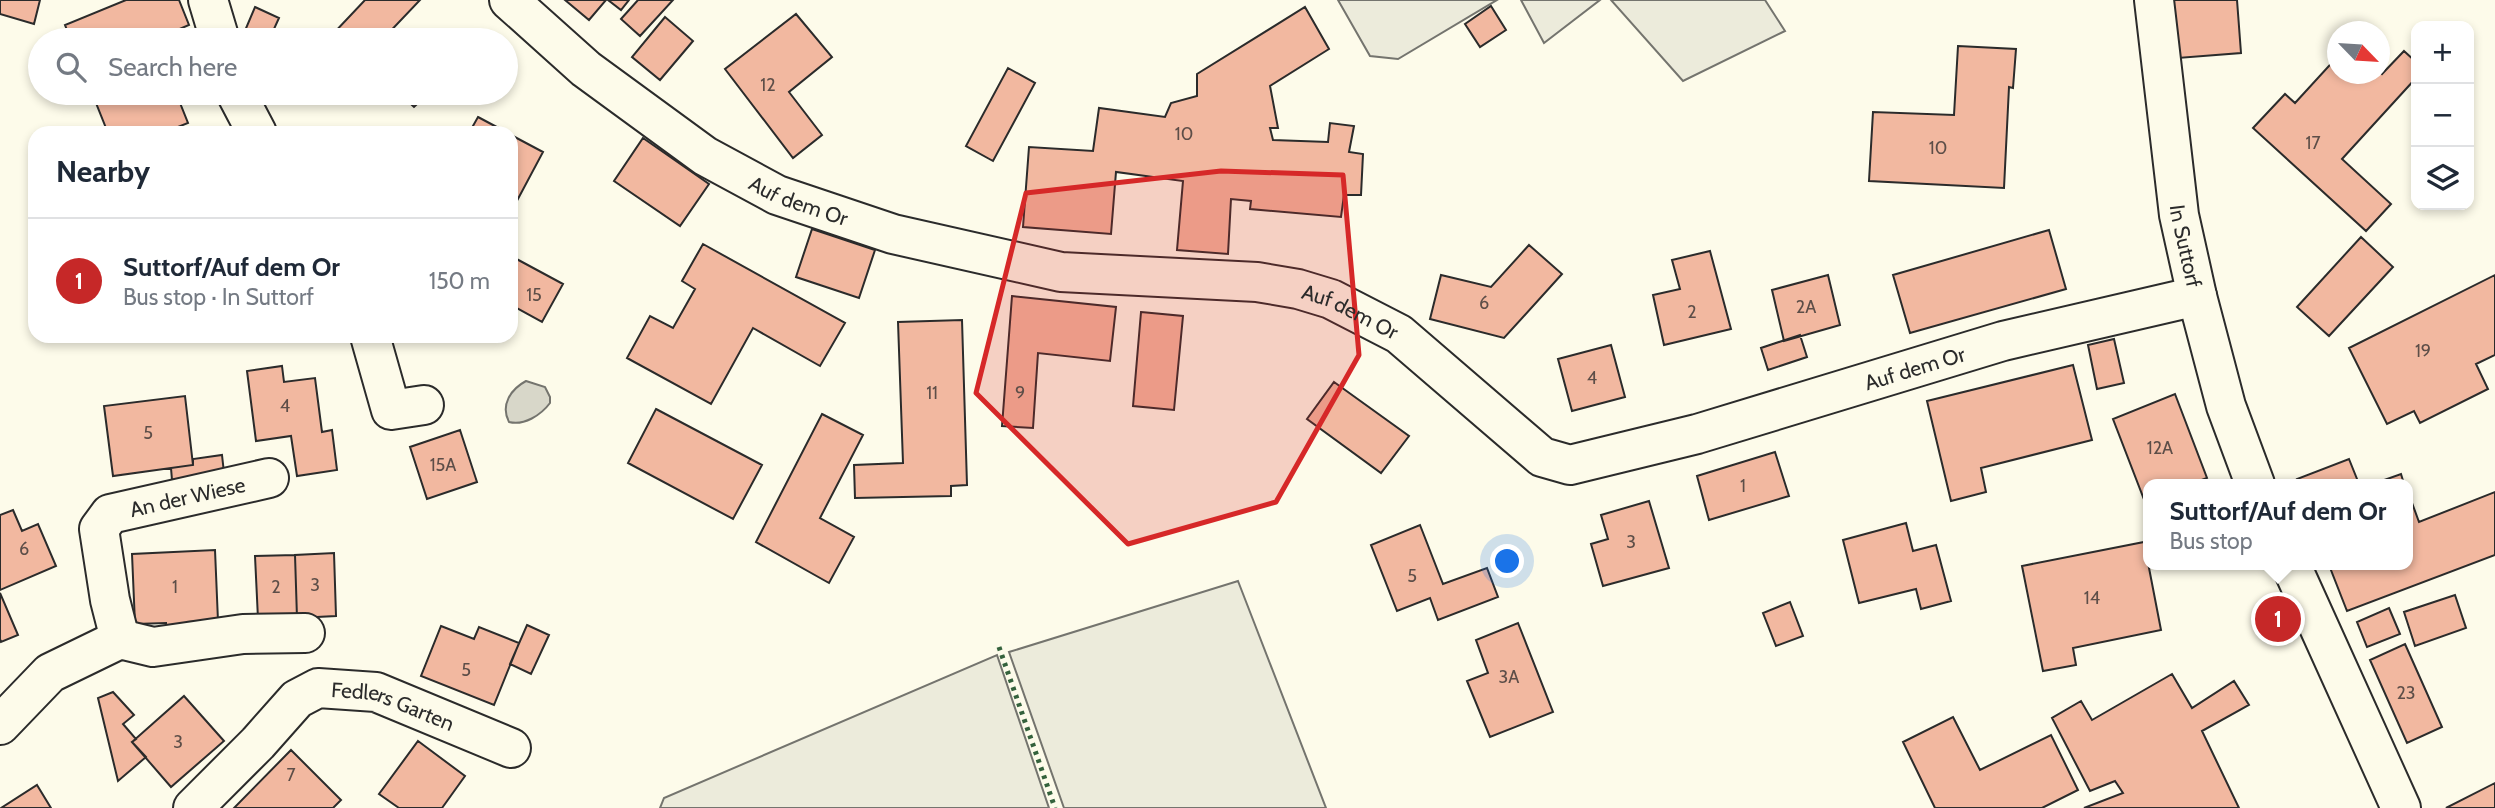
<!DOCTYPE html>
<meta charset="utf-8">
<style>
:root{--surface:#fff;--page:#f6f6f7;--text:#1f2937;--muted:#747a83;--line:#e0e1e3;--accent:#c62828}
body{margin:0;font-family:Cabin,sans-serif;background:var(--page);color:var(--text)}
.controls{position:absolute;right:21px;top:21px;display:grid;overflow:hidden;border-radius:14px;box-shadow:0 4px 10px #0003}
.controls button{width:63px;height:63px;display:grid;place-items:center;padding:0;border:0;border-bottom:2px solid var(--line);background:var(--surface);color:var(--text);font:35px sans-serif}
.compass{position:absolute;left:2327px;top:21px;width:63px;height:63px;border-radius:50%;background:var(--surface);box-shadow:0 4px 10px #0003;rotate:115deg}
.you{position:absolute;left:1508px;top:562px;width:24px;height:24px;margin:-18px;border:5px solid #fff;border-radius:50%;background:#1a73e8;box-shadow:0 0 0 10px #1a73e833}
.badge{display:grid;place-items:center;width:46px;height:46px;border-radius:50%;background:var(--accent);color:#fff;font-size:23px;font-weight:700}
.pin{position:absolute;translate:-50% -50%;border:4px solid #fff;box-shadow:0 2px 7px #0006}
.popup{position:absolute;left:2143px;top:479px;width:270px;height:91px;box-sizing:border-box;display:grid;place-content:center;border-radius:14px;background:var(--surface);filter:drop-shadow(0 2px 5px #0005);font-size:23px;white-space:nowrap;color:var(--muted)}
.popup b{font-size:26px;color:var(--text)}
.popup::after{content:'';position:absolute;left:50%;top:100%;margin-left:-14px;border:14px solid transparent;border-top-color:var(--surface)}
.list{margin:0;padding:0;list-style:none}
h2{display:flex;justify-content:space-between;align-items:center;height:91px;margin:0;padding:0 28px;font-size:30px}
h2 small{font-size:23px;font-weight:400;color:var(--muted)}
.list li{display:grid;grid-template-columns:46px 1fr auto;gap:21px;align-items:center;box-sizing:border-box;height:126px;padding:0 28px;border-top:2px solid var(--line)}
.list b{display:block;font-size:26px;white-space:nowrap}
.list p{margin:0;font-size:23px;white-space:nowrap;color:var(--muted)}
.list em{font-size:23px;font-style:normal;color:var(--muted)}
.icon{flex:none;width:38px;height:38px;fill:none;stroke:currentColor;stroke-width:2;stroke-linecap:round;stroke-linejoin:round}
.map{position:relative;flex:none;width:2495px;height:808px;overflow:hidden}
.search{position:absolute;background:var(--surface);box-shadow:0 4px 10px #0003;left:28px;top:28px;width:490px;height:77px;display:flex;align-items:center;gap:18px;box-sizing:border-box;padding:0 24px;border-radius:38px;color:var(--muted);font-size:26px}
.panel{position:absolute;background:var(--surface);box-shadow:0 4px 10px #0003;left:28px;top:126px;width:490px;height:217px;border-radius:21px}
.map>svg:first-child{display:block}
.green{fill:#ecebdb;stroke:#74746e;stroke-width:2}
.water{fill:#d8d7c9;stroke:#74746e;stroke-width:2}
.building{fill:#f2b8a0;stroke:#2b2b2b;stroke-width:2}
.lines{fill:none;stroke-linecap:round;stroke-linejoin:round}
.minor-casing{stroke:#2b2b2b;stroke-width:42}
.major-casing{stroke:#2b2b2b;stroke-width:42}
.minor{stroke:#fdfbea;stroke-width:38}
.major{stroke:#fdfbea;stroke-width:38}
.hedge{stroke:#34623c;stroke-width:5;stroke-dasharray:3.5 5;stroke-linecap:butt}
.marked{fill:#d62828;fill-opacity:0.2;stroke:#d62828;stroke-width:5;stroke-linejoin:round}
.labels{text-anchor:middle;dominant-baseline:central;stroke-width:5;stroke-linejoin:round;paint-order:stroke}
.number-label{font-size:18px;fill:#5d4e48}
.street-label{font-size:21px;fill:#2b2b2b;stroke:#fdfbea}
</style>
<div class="map">
<svg width="2495" height="808" viewBox="0 0 2495 808">
<rect width="100%" height="100%" fill="#fdfbea"/>
<path class="green" d="M 1338,0 L 1497,0 L 1398,59 L 1370,56 Z
M 1521,0 L 1600,0 L 1544,43 Z
M 1611,0 L 1765,0 L 1785,31 L 1683,81 Z
M 1238,581 L 1326,808 L 1064,808 L 1009,652 Z
M 997,655 L 1049,808 L 660,808 L 664,798 Z"/>
<path class="water" d="M 526,381 L 545,387 L 550,397 L 550,403 C 541,415 524,426 509,422 C 500,405 511,389 526,381 Z"/>
<path class="building" d="M 0,0 L 40,0 L 34,24 L 0,14 Z
M 126,0 L 179,0 L 189,25 L 154,40 L 71,40 L 65,25 Z
M 365,0 L 420,0 L 382,40 L 335,40 L 331,36 Z
M 565,0 L 606,0 L 589,20 Z
M 608,0 L 629,0 L 621,10 Z
M 638,0 L 673,0 L 640,36 L 621,19 Z
M 2173,0 L 2237,0 L 2241,53 L 2178,58 Z
M 1491,6 L 1506,30 L 1480,47 L 1465,24 Z
M 255,7 L 279,18 L 269,40 L 241,40 Z
M 1305,7 L 1329,49 L 1270,86 L 1278,128 L 1270,128 L 1273,140 L 1328,142 L 1330,123 L 1354,126 L 1349,152 L 1363,154 L 1361,195 L 1344,195 L 1341,217 L 1250,209 L 1251,201 L 1231,199 L 1228,254 L 1177,250 L 1183,181 L 1116,172 L 1111,234 L 1023,227 L 1029,147 L 1093,151 L 1099,108 L 1165,117 L 1171,103 L 1197,96 L 1197,74 Z
M 796,14 L 832,57 L 789,92 L 822,135 L 793,158 L 725,69 Z
M 665,17 L 693,41 L 660,80 L 632,57 Z
M 439,30 L 451,40 L 431,40 Z
M 1958,46 L 2016,49 L 2013,88 L 2009,87 L 2004,188 L 1869,181 L 1873,112 L 1954,115 Z
M 2404,51 L 2416,62 L 2416,78 L 2342,159 L 2391,204 L 2366,231 L 2253,128 L 2285,94 L 2295,103 L 2338,56 L 2338,74 L 2380,72 L 2382,74 Z
M 1008,68 L 1035,83 L 993,161 L 966,146 Z
M 92,93 L 176,93 L 188,123 L 163,133 L 108,133 Z
M 399,93 L 429,93 L 414,107 Z
M 478,117 L 508,133 L 469,133 Z
M 511,135 L 543,152 L 511,212 Z
M 643,138 L 709,184 L 680,226 L 614,181 Z
M 812,229 L 875,250 L 859,298 L 796,277 Z
M 2049,230 L 2066,289 L 1910,333 L 1893,275 Z
M 2361,237 L 2393,267 L 2329,336 L 2297,307 Z
M 703,244 L 845,323 L 820,366 L 753,328 L 711,404 L 627,358 L 650,316 L 673,328 L 695,289 L 682,281 Z
M 1529,245 L 1562,274 L 1504,338 L 1430,319 L 1441,275 L 1491,287 Z
M 1710,251 L 1731,329 L 1664,345 L 1653,295 L 1680,289 L 1672,260 Z
M 511,256 L 563,284 L 542,322 L 511,305 Z
M 1828,275 L 1840,325 L 1784,341 L 1772,290 Z
M 2495,275 L 2495,355 L 2476,364 L 2488,389 L 2420,423 L 2414,411 L 2387,424 L 2349,348 Z
M 1012,296 L 1116,307 L 1110,361 L 1038,353 L 1033,428 L 1002,426 Z
M 1141,312 L 1183,316 L 1174,410 L 1133,406 Z
M 962,320 L 967,485 L 951,486 L 951,496 L 855,498 L 854,465 L 903,463 L 898,322 Z
M 1800,335 L 1807,357 L 1768,370 L 1761,348 Z
M 2114,339 L 2124,383 L 2097,389 L 2088,345 Z
M 1611,345 L 1625,397 L 1572,411 L 1558,359 Z
M 2073,365 L 2092,440 L 1981,468 L 1986,492 L 1951,501 L 1927,401 Z
M 282,366 L 284,382 L 315,378 L 322,432 L 332,430 L 337,470 L 297,476 L 291,436 L 256,441 L 247,371 Z
M 1334,382 L 1409,436 L 1381,473 L 1307,419 Z
M 2175,394 L 2207,478 L 2191,484 L 2148,484 L 2148,501 L 2145,502 L 2113,419 Z
M 185,396 L 193,465 L 113,476 L 104,406 Z
M 656,409 L 762,465 L 733,519 L 628,463 Z
M 822,414 L 863,435 L 820,518 L 854,537 L 829,583 L 756,542 Z
M 460,430 L 477,482 L 427,499 L 410,447 Z
M 1775,452 L 1789,496 L 1709,520 L 1697,476 Z
M 222,455 L 224,473 L 172,480 L 171,468 L 193,465 L 193,459 Z
M 2349,459 L 2359,484 L 2299,484 L 2297,479 Z
M 2401,474 L 2404,484 L 2373,484 Z
M 2408,492 L 2419,522 L 2495,492 L 2495,555 L 2347,611 L 2329,565 L 2408,565 Z
M 1649,501 L 1669,568 L 1603,586 L 1591,544 L 1608,539 L 1601,515 Z
M 13,510 L 22,531 L 38,524 L 56,566 L 0,590 L 0,515 Z
M 1906,523 L 1913,551 L 1936,545 L 1951,601 L 1921,609 L 1916,589 L 1859,603 L 1843,540 Z
M 1420,525 L 1443,584 L 1487,568 L 1498,597 L 1438,620 L 1430,598 L 1397,611 L 1371,545 Z
M 2144,542 L 2161,630 L 2073,648 L 2076,665 L 2043,671 L 2022,566 Z
M 215,550 L 218,621 L 187,622 L 187,630 L 166,631 L 166,623 L 135,624 L 132,554 Z
M 334,553 L 336,616 L 297,618 L 295,555 Z
M 295,555 L 297,618 L 258,619 L 255,556 Z
M 0,593 L 18,635 L 1,642 L 0,639 Z
M 2455,595 L 2466,628 L 2415,646 L 2404,612 Z
M 1790,602 L 1803,636 L 1776,646 L 1763,613 Z
M 2389,608 L 2400,634 L 2367,647 L 2357,622 Z
M 1518,623 L 1553,712 L 1490,737 L 1467,681 L 1488,673 L 1476,640 Z
M 527,625 L 549,635 L 531,674 L 510,664 Z
M 441,626 L 474,639 L 479,627 L 519,643 L 494,705 L 421,676 Z
M 2405,644 L 2442,727 L 2407,743 L 2370,660 Z
M 2172,674 L 2192,708 L 2234,681 L 2249,705 L 2202,731 L 2239,808 L 2084,808 L 2123,793 L 2115,781 L 2090,791 L 2052,718 L 2081,701 L 2092,720 Z
M 113,692 L 134,715 L 123,724 L 136,739 L 132,742 L 146,757 L 118,781 L 98,698 Z
M 184,696 L 224,741 L 171,787 L 132,742 Z
M 1953,717 L 1980,770 L 2051,735 L 2078,790 L 2042,808 L 1935,808 L 1903,742 Z
M 418,741 L 465,776 L 442,808 L 399,808 L 379,794 Z
M 291,750 L 341,800 L 333,808 L 234,808 Z
M 2495,783 L 2495,808 L 2446,808 Z
M 37,785 L 51,808 L 1,808 Z"/>
<g class="lines">
<defs>
<g id="minor">
<path d="M 208,0 L 220,40"/>
<path id="s1" d="M 509,0 L 586,69 L 705,156 L 777,195 L 893,234 L 1061,272 L 1257,282 L 1298,289 L 1331,299 L 1399,334 L 1542,457 L 1570,465 L 1697,434 L 2003,341 L 2197,296"/>
<path d="M 236,93 L 257,133"/>
<path d="M 370,336 L 391,410 L 424,405"/>
<path id="s2" d="M 120,639 L 110,600 L 99,529 L 110,514 L 269,478"/>
<path d="M 0,725 L 50,673 L 120,639 L 153,647 L 243,634 L 305,633"/>
<path id="s3" d="M 193,808 L 258,743 L 297,699 L 318,688 L 376,692 L 511,748"/>
</g>
<g id="major">
<path id="s4" d="M 2154,0 L 2179,215 L 2197,296 L 2226,406 L 2255,484"/>
<path d="M 2291,565 L 2401,808"/>
</g>
</defs>
<use href="#minor" class="minor-casing"/>
<use href="#major" class="major-casing"/>
<use href="#minor" class="minor"/>
<use href="#major" class="major"/>
<path class="hedge" d="M 999,647 L 1055,808"/>
</g>
<path class="marked" d="M 1221,171 L 1343,175 L 1359,355 L 1276,502 L 1128,544 L 976,393 L 1026,193 Z"/>
<g class="labels">
<g class="number-label">
<text x="768" y="85">12</text>
<text x="1184" y="134">10</text>
<text x="2313" y="143">17</text>
<text x="1938" y="148">10</text>
<text x="534" y="295">15</text>
<text x="1484" y="303">6</text>
<text x="1806" y="307">2A</text>
<text x="1692" y="312">2</text>
<text x="2423" y="351">19</text>
<text x="1592" y="378">4</text>
<text x="932" y="393">11</text>
<text x="1020" y="393">9</text>
<text x="285" y="406">4</text>
<text x="148" y="433">5</text>
<text x="2160" y="448">12A</text>
<text x="443" y="465">15A</text>
<text x="1743" y="486">1</text>
<text x="1631" y="542">3</text>
<text x="24" y="549">6</text>
<text x="1412" y="576">5</text>
<text x="315" y="585">3</text>
<text x="175" y="587">1</text>
<text x="276" y="587">2</text>
<text x="2092" y="598">14</text>
<text x="466" y="670">5</text>
<text x="1509" y="677">3A</text>
<text x="2406" y="693">23</text>
<text x="178" y="742">3</text>
<text x="291" y="775">7</text>
</g>
<g class="street-label">
<text stroke="none"><textPath href="#s1" startOffset="355">Auf dem Or</textPath></text>
<text stroke="none"><textPath href="#s4" startOffset="248">In Suttorf</textPath></text>
<text stroke="none"><textPath href="#s1" startOffset="922">Auf dem Or</textPath></text>
<text stroke="none"><textPath href="#s1" startOffset="1552">Auf dem Or</textPath></text>
<text stroke="none"><textPath href="#s2" startOffset="210">An der Wiese</textPath></text>
<text stroke="none"><textPath href="#s3" startOffset="252">Fedlers Garten</textPath></text>
</g>
</g>
</svg>
<div class="controls">
<button>+</button>
<button>−</button>
<button><svg class="icon" aria-label="layers" viewBox="0 0 24 24"><path d="M12 4l9 5-9 5-9-5zM3 14l9 5 9-5"/></svg></button>
</div>
<svg class="compass" viewBox="-18 -18 36 36"><path d="M0-13l5 13h-10z" fill="#e53935"/><path d="M0 13l5-13h-10z" fill="#747a83"/></svg>
<div class="you"></div>
<div class="pin badge" style="left:2278px;top:619px">1</div>
<div class="popup"><b>Suttorf/Auf dem Or</b>Bus stop</div>
<div class="search"><svg class="icon" aria-label="search" viewBox="0 0 24 24"><circle cx="10" cy="10" r="6"/><path d="M15 15l6 6"/></svg>Search here</div>
<section class="panel">
<h2>Nearby<small></small></h2>
<ul class="list">
<li><span class="badge">1</span><div><b>Suttorf/Auf dem Or</b><p>Bus stop · In Suttorf</p></div><em>150 m</em></li>
</ul>
</section>
</div>
